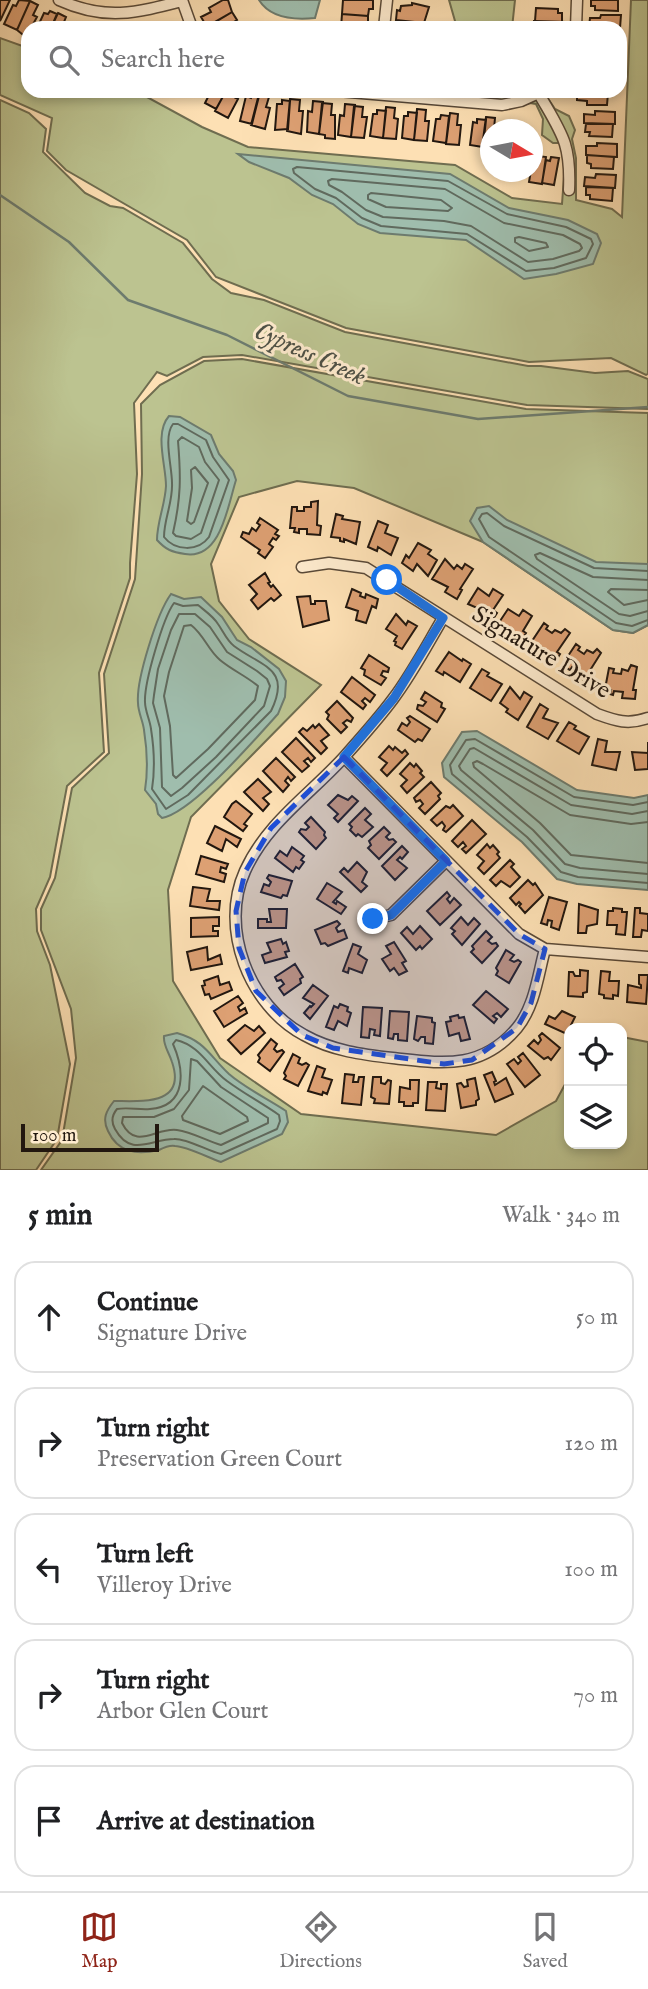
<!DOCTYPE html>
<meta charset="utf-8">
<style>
:root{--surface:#fff;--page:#f2f2f2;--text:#202124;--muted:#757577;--line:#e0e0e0;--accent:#8f2418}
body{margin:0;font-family:"IM FELL English",serif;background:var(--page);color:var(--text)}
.controls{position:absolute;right:21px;bottom:21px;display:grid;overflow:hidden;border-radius:14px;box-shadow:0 4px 10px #0003}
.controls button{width:63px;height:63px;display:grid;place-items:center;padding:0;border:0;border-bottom:2px solid var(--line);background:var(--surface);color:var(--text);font:35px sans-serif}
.compass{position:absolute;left:480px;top:119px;width:63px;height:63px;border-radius:50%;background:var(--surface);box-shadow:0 4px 10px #0003;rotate:100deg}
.scale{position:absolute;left:21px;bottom:18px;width:138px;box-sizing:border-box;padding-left:7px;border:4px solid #22170f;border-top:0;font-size:19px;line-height:24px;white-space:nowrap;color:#22170f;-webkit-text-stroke:5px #feebce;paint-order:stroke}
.stop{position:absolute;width:21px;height:21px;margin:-16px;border:5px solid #1a73e8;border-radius:50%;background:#fff}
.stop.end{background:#1a73e8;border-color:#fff;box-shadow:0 2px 7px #0008}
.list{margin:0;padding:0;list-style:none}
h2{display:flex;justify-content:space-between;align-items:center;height:91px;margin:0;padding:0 28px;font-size:30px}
h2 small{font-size:23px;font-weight:400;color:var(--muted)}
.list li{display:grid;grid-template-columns:46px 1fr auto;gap:21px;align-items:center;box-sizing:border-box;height:112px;margin:0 14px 14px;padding:0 14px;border:2px solid var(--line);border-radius:21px}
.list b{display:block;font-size:26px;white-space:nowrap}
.list p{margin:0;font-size:23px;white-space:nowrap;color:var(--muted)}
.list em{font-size:23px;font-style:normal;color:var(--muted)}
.icon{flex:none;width:38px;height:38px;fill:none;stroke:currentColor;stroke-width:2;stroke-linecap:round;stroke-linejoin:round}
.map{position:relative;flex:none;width:648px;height:1170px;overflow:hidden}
.search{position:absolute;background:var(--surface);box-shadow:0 4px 10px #0003;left:21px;right:21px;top:21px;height:77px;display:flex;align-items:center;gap:18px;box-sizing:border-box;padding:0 24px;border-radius:21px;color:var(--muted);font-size:26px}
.sheet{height:721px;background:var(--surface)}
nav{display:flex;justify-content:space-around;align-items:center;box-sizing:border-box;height:98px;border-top:2px solid var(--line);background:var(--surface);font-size:19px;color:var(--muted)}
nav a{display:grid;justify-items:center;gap:4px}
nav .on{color:var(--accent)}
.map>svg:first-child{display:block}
.green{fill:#bcc390;stroke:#6f6d50;stroke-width:2}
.water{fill:#9fbdad;stroke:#6d7b6e;stroke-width:2}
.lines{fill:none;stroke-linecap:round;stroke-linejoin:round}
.shore{stroke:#606a5e;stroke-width:2}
.stream{stroke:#6d7b6e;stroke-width:2.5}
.building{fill:#dda073;stroke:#22170f;stroke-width:2}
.minor-casing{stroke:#594938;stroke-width:13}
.minor{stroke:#feebce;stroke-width:10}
.route{stroke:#1a73e8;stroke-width:9}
.marked{fill:#1d4ed8;fill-opacity:0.2;stroke:#1d4ed8;stroke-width:5;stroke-dasharray:14 9;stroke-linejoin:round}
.labels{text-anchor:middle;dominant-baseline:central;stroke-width:6;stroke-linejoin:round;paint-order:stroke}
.street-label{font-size:24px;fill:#22170f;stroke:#feebce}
.water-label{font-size:26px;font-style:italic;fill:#4e5146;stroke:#feebce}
</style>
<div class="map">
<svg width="648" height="1170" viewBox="0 0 648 1170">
<rect width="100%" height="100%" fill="#fde0b4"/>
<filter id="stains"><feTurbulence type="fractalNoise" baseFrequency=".00286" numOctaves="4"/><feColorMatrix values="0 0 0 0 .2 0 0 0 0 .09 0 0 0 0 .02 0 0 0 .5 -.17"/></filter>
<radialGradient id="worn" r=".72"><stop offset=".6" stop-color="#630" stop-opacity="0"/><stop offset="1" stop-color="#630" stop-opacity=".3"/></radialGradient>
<path class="green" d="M 449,0 L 515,0 L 512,28 L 457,28 Z
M 631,0 L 648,0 L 648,374 L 646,375 L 611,358 L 529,362 L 346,328 L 216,277 L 187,240 L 66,170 L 47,151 L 52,118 L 0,95 L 0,38 L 28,48 L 28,91 L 136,91 L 202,127 L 248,147 L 455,165 L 512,198 L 562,204 L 565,163 L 562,143 L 553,143 L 542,135 L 543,119 L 536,104 L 530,103 L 504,110 L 456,105 L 457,91 L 466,91 L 466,98 L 494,98 L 527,91 L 543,91 L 555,109 L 569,116 L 575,130 L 572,139 L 576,158 L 576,200 L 612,209 L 622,217 Z
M 0,100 L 29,113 L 46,129 L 43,152 L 85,193 L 110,206 L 123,208 L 183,243 L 212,279 L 231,293 L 264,300 L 345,332 L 528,366 L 541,366 L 595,373 L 628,371 L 648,379 L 648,409 L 527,405 L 242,355 L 203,357 L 167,376 L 157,372 L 134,403 L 137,474 L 130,563 L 130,578 L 99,673 L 104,752 L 67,786 L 50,877 L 36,909 L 37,931 L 50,965 L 70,1064 L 57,1139 L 36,1170 L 0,1170 Z
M 242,359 L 526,409 L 648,413 L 648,625 L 633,633 L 613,630 L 483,542 L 354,488 L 297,481 L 239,497 L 211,564 L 219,601 L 249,639 L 321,685 L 191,817 L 168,890 L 173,981 L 220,1058 L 301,1114 L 496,1135 L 556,1101 L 569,1077 L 569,1144 L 622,1144 L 622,1037 L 648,1042 L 648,1170 L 41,1170 L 62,1140 L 76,1058 L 71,1009 L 41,930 L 41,909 L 55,878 L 72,788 L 109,753 L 104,674 L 135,579 L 142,474 L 141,404 L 160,385 L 204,361 Z"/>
<path class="water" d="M 259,0 L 320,0 L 315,18 C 295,20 270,18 259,0 Z
M 238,154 L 450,174 L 509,208 L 568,220 L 597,234 L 601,243 L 593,264 L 556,274 L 524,279 L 466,240 L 380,233 L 358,224 L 333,204 L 312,195 L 289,178 L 249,162 Z
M 169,416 L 180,417 L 211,435 L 219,454 L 233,471 L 236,480 C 228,505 221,560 185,554 C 172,552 166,550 157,540 C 157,522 165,505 166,486 C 166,465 154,433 169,416 Z
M 489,506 L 507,520 L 596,562 L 648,564 L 648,625 L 633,633 L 613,630 L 483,542 L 470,521 L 477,508 Z
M 171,594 L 184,599 L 201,597 L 222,617 L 237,640 L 251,647 L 279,669 L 286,681 L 285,697 L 278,714 C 255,739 192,813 162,818 L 158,814 L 156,804 L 145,790 C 148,771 147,749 144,730 C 143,721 138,712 138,703 C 136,680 157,613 171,594 Z
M 477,731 L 577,790 L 634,798 L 648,795 L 648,890 L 577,884 L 557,879 L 522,842 L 444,777 L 442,763 L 462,732 Z
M 177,1033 C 205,1041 209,1055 229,1074 C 245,1088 268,1099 286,1111 L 288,1122 L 282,1134 L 221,1162 C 209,1158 186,1146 175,1146 C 170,1145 163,1148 159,1150 C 137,1155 118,1153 108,1131 C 102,1119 106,1111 114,1101 C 141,1101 187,1106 172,1062 C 169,1052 163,1046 164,1036 Z"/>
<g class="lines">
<path class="shore" d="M 297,167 L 448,181 L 507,214 L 566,227 L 591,239 L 593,244 L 586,258 L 554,268 L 526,271 L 467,234 L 381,226 L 362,218 L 336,198 L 315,189 L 294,173 L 293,169 Z
M 332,179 L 445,189 L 504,223 L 563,235 L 580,244 L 582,248 L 579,251 L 553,259 L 528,262 L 471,226 L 444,221 L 383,217 L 366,210 L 342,192 L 329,185 L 328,181 Z
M 371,193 L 441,200 L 452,208 L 448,211 L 386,207 L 368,199 L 368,195 Z
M 519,237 L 546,243 L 548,247 L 529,251 L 515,242 L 515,238 Z
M 173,424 L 178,424 L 206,440 L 213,457 L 229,480 L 209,537 C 198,552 175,551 164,537 C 164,519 173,502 172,483 C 172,466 163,437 173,424 Z
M 182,437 L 199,447 L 205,462 L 219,480 L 201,533 L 191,539 L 176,536 L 173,533 C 181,498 181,477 178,441 Z
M 195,467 L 208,483 L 194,522 L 191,524 L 187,521 L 192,488 L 191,470 Z
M 648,571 L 594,568 L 504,526 L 487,513 L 482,514 L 479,519 L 489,537 L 616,623 L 632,626 L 648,620
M 648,580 L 593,577 L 540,553 L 535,555 L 537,559 L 619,614 L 630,616 L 648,611
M 648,590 L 611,589 L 608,592 L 624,605 L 648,600
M 174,603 L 183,606 L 198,605 C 205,611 213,616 218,624 C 223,631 227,641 234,646 C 262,667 292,668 271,711 L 188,795 L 166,809 L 152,789 C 155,770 154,748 151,729 C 150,720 145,711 145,702 C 144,683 163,618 174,603 Z
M 179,614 L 195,614 L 210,627 L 227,652 L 257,671 L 267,679 L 270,686 L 264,706 L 216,757 L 182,788 L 171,796 L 162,787 L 160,728 L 153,703 L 154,695 L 158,669 L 171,630 Z
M 191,625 C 204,635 208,650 220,660 C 232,670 246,676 258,686 L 255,700 L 208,749 L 176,778 L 173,775 L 170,726 L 164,696 L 169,672 L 184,626 Z
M 648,802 L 633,805 L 574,797 L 475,739 L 466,740 L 450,765 L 452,774 L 527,837 L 561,872 L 578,877 L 648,883
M 648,811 L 632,814 L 571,805 L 474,748 L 470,749 L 459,766 L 461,770 L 533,830 L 565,864 L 580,868 L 648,874
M 648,822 L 631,824 L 570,815 L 483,764 L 477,761 L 473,763 L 474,767 L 540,823 L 571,855 L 648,863
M 176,1040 C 201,1046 208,1067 227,1081 C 243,1093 262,1103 279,1115 L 280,1121 L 277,1129 L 221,1154 C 208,1151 186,1138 174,1139 C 151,1139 131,1158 115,1129 C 111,1122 112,1115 117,1109 C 128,1107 139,1110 150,1109 C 188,1106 184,1069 173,1044 Z
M 191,1059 L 197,1061 L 221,1087 L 268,1118 L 268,1123 L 221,1145 C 207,1141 192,1132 177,1130 C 156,1127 136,1151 122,1123 L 123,1117 L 154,1117 L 174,1109 L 189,1090 Z
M 203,1086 L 247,1117 L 248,1121 L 220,1134 L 183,1120 L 182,1116 Z"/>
<path class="stream" d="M 0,195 L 69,242 L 128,300 L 227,335 L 348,396 L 478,419 L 648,407"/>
</g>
<path class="building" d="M 0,0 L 10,0 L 0,21 Z
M 19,0 L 30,1 L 17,30 L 4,24 L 13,5 L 16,6 Z
M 223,0 L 228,0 L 232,12 L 207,27 L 201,17 L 211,12 L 209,8 Z
M 343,0 L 373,0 L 373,9 L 369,9 L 368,16 L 342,14 Z
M 591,0 L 618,0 L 618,11 L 595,10 L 595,6 L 591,6 Z
M 30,1 L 38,5 L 33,15 L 37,17 L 31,28 L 28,28 L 27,38 L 17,30 Z
M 412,3 L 429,7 L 424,23 L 396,20 L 397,10 L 400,11 L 401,6 L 412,5 Z
M 536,8 L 558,9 L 558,13 L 562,13 L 562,22 L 535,21 Z
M 50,11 L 57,14 L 51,28 L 37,28 L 44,13 L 48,14 Z
M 232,12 L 237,20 L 224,28 L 209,28 L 208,26 Z
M 58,13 L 66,17 L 64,22 L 69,24 L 67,28 L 51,28 Z
M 342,14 L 368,16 L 368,23 L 371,24 L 371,28 L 341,28 Z
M 601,15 L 621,15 L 620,28 L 589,27 L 590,18 L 600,18 Z
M 402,21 L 424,23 L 424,28 L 399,28 L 401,27 Z
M 534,21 L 565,22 L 565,28 L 534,28 Z
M 211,91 L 226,91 L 216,109 L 205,103 Z
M 226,91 L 237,91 L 234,97 L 238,99 L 228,118 L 215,111 Z
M 577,92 L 608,93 L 607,105 L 587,105 L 587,101 L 577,100 Z
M 259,94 L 269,97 L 266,107 L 270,108 L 265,129 L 251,125 Z
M 252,95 L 259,96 L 252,124 L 240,121 L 246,96 L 251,98 Z
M 290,99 L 300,100 L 299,111 L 303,111 L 301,134 L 287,131 Z
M 282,100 L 290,101 L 288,129 L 275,130 L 277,104 L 282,104 Z
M 313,101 L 323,102 L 319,134 L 307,132 L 308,111 L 312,112 Z
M 322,103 L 332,104 L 331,115 L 335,115 L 335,139 L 325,138 L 325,135 L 319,134 Z
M 345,104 L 355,105 L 351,137 L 338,135 L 340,115 L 344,116 Z
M 354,106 L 363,107 L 362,117 L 367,117 L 364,138 L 351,137 Z
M 386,107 L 395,108 L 394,118 L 398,119 L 396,139 L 383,138 Z
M 417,109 L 426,110 L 425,121 L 429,121 L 427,141 L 414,140 Z
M 377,110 L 386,111 L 383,138 L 370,136 L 373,114 L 377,114 Z
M 595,111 L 615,112 L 615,124 L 584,123 L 584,114 L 595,115 Z
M 408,112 L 417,113 L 414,140 L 402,138 L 404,116 L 408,116 Z
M 450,113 L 458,114 L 457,125 L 461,125 L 459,145 L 446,144 Z
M 441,115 L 449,116 L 446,143 L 433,141 L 436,119 L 440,119 Z
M 486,117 L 495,118 L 494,129 L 498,129 L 490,130 L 490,149 L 482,148 Z
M 477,119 L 486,120 L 483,147 L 470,145 L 473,122 L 477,123 Z
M 586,124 L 613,124 L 612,137 L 589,136 L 590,132 L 585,132 Z
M 597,143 L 617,144 L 617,157 L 586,155 L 586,146 L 597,146 Z
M 587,155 L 614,157 L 613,169 L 591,168 L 591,164 L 587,163 Z
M 538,156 L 546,157 L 542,184 L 529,182 L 533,159 L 537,160 Z
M 551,157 L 559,158 L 554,185 L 542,183 L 546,160 L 550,161 Z
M 596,174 L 616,175 L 615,188 L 584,186 L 585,177 L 595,178 Z
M 586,187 L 613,188 L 612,201 L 590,199 L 590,195 L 586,195 Z
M 318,501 L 317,525 L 321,526 L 320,535 L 307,534 L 307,529 L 299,529 L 299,533 L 294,532 L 295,528 L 290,528 L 292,507 L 297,507 L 297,511 L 304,511 L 304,507 L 311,507 L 311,502 Z
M 336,514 L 343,516 L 342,519 L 360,522 L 356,544 L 344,539 L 344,542 L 340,541 L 340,538 L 331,537 Z
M 260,518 L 278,530 L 275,534 L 279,536 L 276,540 L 273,538 L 269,544 L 273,547 L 265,558 L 258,553 L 260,550 L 241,537 L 243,532 L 249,534 L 252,528 L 256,531 L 260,525 L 257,523 Z
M 378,521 L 388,525 L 385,533 L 398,538 L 391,555 L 378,547 L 377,551 L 368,547 Z
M 418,543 L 431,550 L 428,554 L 437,560 L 428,576 L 417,564 L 413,571 L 402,563 L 406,555 L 409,558 Z
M 445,559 L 454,569 L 457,565 L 462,569 L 465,564 L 473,569 L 460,589 L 462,590 L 457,599 L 445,592 L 448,587 L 432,579 Z
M 265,573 L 270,582 L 268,583 L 271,587 L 273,585 L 281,595 L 274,601 L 271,598 L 258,609 L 251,600 L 257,594 L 249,585 Z
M 478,588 L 489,596 L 493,589 L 503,595 L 493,610 L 497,613 L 492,621 L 479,613 L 482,610 L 468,604 Z
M 352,589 L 361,593 L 360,596 L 365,598 L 366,594 L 378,599 L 376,608 L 372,606 L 366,623 L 356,620 L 358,611 L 346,607 Z
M 310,596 L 311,604 L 315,604 L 315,601 L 326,601 L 329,620 L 303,627 L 297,597 Z
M 508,609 L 519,616 L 523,610 L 532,616 L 523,631 L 526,633 L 522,640 L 510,634 L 512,630 L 498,624 Z
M 396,614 L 406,625 L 408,621 L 417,626 L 402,649 L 395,645 L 396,642 L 394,641 L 397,636 L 386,629 Z
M 544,623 L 548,626 L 546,629 L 552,633 L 555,630 L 561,633 L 565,629 L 570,633 L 557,652 L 560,654 L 555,662 L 544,655 L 546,651 L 540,646 L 538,650 L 534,647 L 536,644 L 532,641 Z
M 576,644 L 580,647 L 578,650 L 584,654 L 587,650 L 593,653 L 597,649 L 601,653 L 589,672 L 592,674 L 587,682 L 576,675 L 579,671 L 572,667 L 570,670 L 566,668 L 568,664 L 564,662 Z
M 449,652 L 462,661 L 463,659 L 471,664 L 460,682 L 444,672 L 443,675 L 436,671 Z
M 369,655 L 389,668 L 388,672 L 383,671 L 381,675 L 386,678 L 381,685 L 364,675 L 365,670 L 361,668 Z
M 631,665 L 637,667 L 633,690 L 636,690 L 635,699 L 622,698 L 623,692 L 614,691 L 613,695 L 610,694 L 611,690 L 605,689 L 609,668 L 614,669 L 613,673 L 621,674 L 622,669 L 628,671 Z
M 482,669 L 489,673 L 487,676 L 502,684 L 491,701 L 470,688 Z
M 352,677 L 375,695 L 370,702 L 365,698 L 362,701 L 366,705 L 363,709 L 341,692 Z
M 510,687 L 520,699 L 524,692 L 532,697 L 518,720 L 506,712 L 508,709 L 500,703 Z
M 425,692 L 442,703 L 441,707 L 445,709 L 437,722 L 417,709 L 418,705 L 423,706 L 426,702 L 421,699 Z
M 337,701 L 353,718 L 351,722 L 347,720 L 343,723 L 347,727 L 341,733 L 327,719 L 329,715 L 326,712 Z
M 540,704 L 548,709 L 543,718 L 558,723 L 548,739 L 527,727 Z
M 410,716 L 430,729 L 422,741 L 418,739 L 415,742 L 398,730 L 402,723 L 407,726 L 410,722 L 407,718 Z
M 569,722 L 576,726 L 574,729 L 589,737 L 579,754 L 557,741 Z
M 319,724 L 329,735 L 321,741 L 327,748 L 321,754 L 299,732 L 303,728 L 307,731 L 313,725 L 315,728 Z
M 296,738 L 315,758 L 311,762 L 308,758 L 304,761 L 309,766 L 302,772 L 282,752 Z
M 598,739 L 607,741 L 605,752 L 620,752 L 616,770 L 592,765 Z
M 648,742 L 648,769 L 635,770 L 632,752 L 648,753 Z
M 389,746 L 393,750 L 395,747 L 402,753 L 405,750 L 408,754 L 387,776 L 381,770 L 387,763 L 379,757 Z
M 276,758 L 295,777 L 291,781 L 288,777 L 285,781 L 289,785 L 283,792 L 263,771 Z
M 410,763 L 414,767 L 416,764 L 422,771 L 420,773 L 424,777 L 407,793 L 401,786 L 407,780 L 400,774 Z
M 258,779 L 271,792 L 263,798 L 269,804 L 263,811 L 244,792 Z
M 431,782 L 441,793 L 438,796 L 440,799 L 425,814 L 419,808 L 423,804 L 420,800 L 416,802 L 414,798 Z
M 338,795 L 348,800 L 352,796 L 358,801 L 338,822 L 334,818 L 338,814 L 328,805 Z
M 236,801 L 252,814 L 244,824 L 247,826 L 243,831 L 224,817 L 232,804 Z
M 453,805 L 463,816 L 446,832 L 443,830 L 445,826 L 442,822 L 437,826 L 431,820 L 446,806 L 450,808 Z
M 365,808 L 371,814 L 365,820 L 373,827 L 362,837 L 358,834 L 356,836 L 350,830 L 352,827 L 349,824 Z
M 311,817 L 325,832 L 324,835 L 326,838 L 316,849 L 299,832 L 301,829 L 306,830 L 309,827 L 305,823 Z
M 472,820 L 486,834 L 466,853 L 462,849 L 466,846 L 463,842 L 458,847 L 452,841 Z
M 215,826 L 241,839 L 237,847 L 226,839 L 222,851 L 207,843 Z
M 384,827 L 390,833 L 386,837 L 389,840 L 393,839 L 396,842 L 379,859 L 368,848 L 371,845 L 369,841 Z
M 487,844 L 490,848 L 493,845 L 499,852 L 497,854 L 500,858 L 484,874 L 478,868 L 484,861 L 477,855 Z
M 402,846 L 408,852 L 402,859 L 400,857 L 397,860 L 407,868 L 395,880 L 382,866 Z
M 292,847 L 304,856 L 301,860 L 304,862 L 299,869 L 296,867 L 293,872 L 275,858 L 280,851 L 287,856 Z
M 201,856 L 228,864 L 226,869 L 221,867 L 220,872 L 226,874 L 224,882 L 196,874 Z
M 510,860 L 514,864 L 511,867 L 520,877 L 510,887 L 501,881 L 496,886 L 490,880 Z
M 357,862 L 367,872 L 362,882 L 367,886 L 361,892 L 340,872 L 344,868 L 348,872 Z
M 269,875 L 292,881 L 287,896 L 283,895 L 281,898 L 261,892 L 264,884 L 269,886 L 271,882 L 267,878 Z
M 528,880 L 533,885 L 535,883 L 543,895 L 525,913 L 519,906 L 521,904 L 519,902 L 516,905 L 510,898 Z
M 327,883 L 342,892 L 333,902 L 336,904 L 337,901 L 346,907 L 341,914 L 317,899 Z
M 193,887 L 210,889 L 207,901 L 220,901 L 219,910 L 190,906 Z
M 447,892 L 450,896 L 447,899 L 450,903 L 454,898 L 461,905 L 440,925 L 427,911 Z
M 549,897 L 567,902 L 559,930 L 551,927 L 552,921 L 548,920 L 547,925 L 541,923 Z
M 579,904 L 598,910 L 597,924 L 587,926 L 586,933 L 578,933 Z
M 613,908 L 622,909 L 622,912 L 627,912 L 625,935 L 616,934 L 617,925 L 607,925 L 608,911 L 613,911 Z
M 635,908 L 640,908 L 640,913 L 648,914 L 648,931 L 642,930 L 641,937 L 633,937 Z
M 269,909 L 287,909 L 286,928 L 258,928 L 258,919 L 267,919 L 267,922 L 271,922 Z
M 219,917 L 219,926 L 213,926 L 213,931 L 218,931 L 218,936 L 191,937 L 191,918 Z
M 461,917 L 468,925 L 474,918 L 480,924 L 462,945 L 452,934 L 455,931 L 451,928 Z
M 337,921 L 340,924 L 336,928 L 338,932 L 344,930 L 347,938 L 328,946 L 325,943 L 321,944 L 315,930 Z
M 420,926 L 432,939 L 422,949 L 420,946 L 416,950 L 401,933 L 407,927 L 413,934 Z
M 486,931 L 492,937 L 488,941 L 492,944 L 496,943 L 498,946 L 482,963 L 471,952 L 474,949 L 472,946 Z
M 281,939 L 283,944 L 286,942 L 289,951 L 285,952 L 287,957 L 265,963 L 262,955 L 271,952 L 267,943 Z
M 394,942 L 406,961 L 402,963 L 407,971 L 399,975 L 394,968 L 390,971 L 382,959 L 391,954 L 386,946 Z
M 353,944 L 361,947 L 358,954 L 367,960 L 362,973 L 349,968 L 348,973 L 343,971 Z
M 207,947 L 208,960 L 220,955 L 222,964 L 191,970 L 187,952 Z
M 506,950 L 514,955 L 510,960 L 514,962 L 518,960 L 521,962 L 509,983 L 496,975 L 498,971 L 496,968 Z
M 295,964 L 303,977 L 300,979 L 301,983 L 284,995 L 279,988 L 284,984 L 281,980 L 277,981 L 275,977 Z
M 580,970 L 588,971 L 587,992 L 583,993 L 583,997 L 568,996 L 569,972 L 573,972 L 575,976 L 580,976 Z
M 601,971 L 610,972 L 609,981 L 619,981 L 618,996 L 613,995 L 613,999 L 604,998 L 604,995 L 599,994 Z
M 639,975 L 648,975 L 646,1004 L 627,1002 L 628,985 L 641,988 L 641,985 L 639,984 Z
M 218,976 L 220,985 L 229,982 L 232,990 L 211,999 L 209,994 L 205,995 L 202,986 L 205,985 L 204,981 Z
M 313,985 L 328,996 L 310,1019 L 304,1013 L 310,1006 L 311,1007 L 314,1004 L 303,998 Z
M 486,991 L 508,1009 L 501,1017 L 497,1013 L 493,1016 L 497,1019 L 494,1023 L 473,1005 Z
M 238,996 L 243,1003 L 238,1007 L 240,1011 L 245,1008 L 247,1013 L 224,1027 L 214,1011 Z
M 340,1004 L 348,1007 L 347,1011 L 351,1013 L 347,1026 L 338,1021 L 334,1030 L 326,1027 L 334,1006 L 338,1008 Z
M 363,1007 L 382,1008 L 380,1036 L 374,1035 L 375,1030 L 370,1029 L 369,1038 L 361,1037 Z
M 390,1011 L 409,1012 L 407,1041 L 398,1040 L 398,1034 L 394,1034 L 393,1039 L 388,1038 Z
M 562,1011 L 575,1017 L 569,1029 L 569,1035 L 545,1024 L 549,1016 L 555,1019 Z
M 458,1015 L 459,1018 L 464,1017 L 470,1039 L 461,1041 L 459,1033 L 449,1036 L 446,1022 L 451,1021 L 450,1017 Z
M 417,1016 L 432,1018 L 432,1022 L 435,1023 L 433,1044 L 425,1043 L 425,1037 L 421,1037 L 418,1041 L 414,1039 Z
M 245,1025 L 254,1031 L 259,1026 L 265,1033 L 241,1054 L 228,1040 Z
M 542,1033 L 560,1048 L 551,1060 L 548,1057 L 544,1059 L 528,1046 L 534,1040 L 538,1044 L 541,1040 L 539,1036 Z
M 271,1039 L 277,1044 L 274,1049 L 277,1052 L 282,1050 L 284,1052 L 270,1071 L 258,1062 L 260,1058 L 258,1055 Z
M 523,1053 L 540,1075 L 525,1087 L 507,1064 L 514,1059 L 518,1064 L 521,1061 L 518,1057 Z
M 293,1054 L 300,1058 L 298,1063 L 302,1065 L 306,1063 L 309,1065 L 298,1086 L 284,1079 L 286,1076 L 284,1073 Z
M 317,1066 L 325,1069 L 322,1077 L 332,1080 L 327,1094 L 323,1092 L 322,1095 L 308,1091 Z
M 492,1072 L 496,1081 L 494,1082 L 495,1085 L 506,1078 L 513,1094 L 495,1102 L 484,1075 Z
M 345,1074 L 354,1075 L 353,1082 L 358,1082 L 359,1077 L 364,1077 L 361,1105 L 342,1103 Z
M 373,1077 L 381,1077 L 381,1083 L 385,1084 L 388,1080 L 391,1081 L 389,1104 L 374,1103 L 375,1099 L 371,1097 Z
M 475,1078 L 479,1099 L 476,1101 L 476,1105 L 461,1108 L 457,1084 L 461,1083 L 464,1087 L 468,1086 L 467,1080 Z
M 410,1080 L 419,1080 L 418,1103 L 413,1103 L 413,1106 L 404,1106 L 404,1102 L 399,1102 L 400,1087 L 410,1089 Z
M 428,1082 L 437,1082 L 436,1088 L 441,1089 L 441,1084 L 447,1084 L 445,1111 L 426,1110 Z"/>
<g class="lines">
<defs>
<path id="minor" d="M 59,0 C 105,21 136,13 182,1
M 182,0 L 192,28
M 384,28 L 387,0
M 576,28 L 577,0
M 338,91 L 502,105 L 521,101 L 543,91
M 539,94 C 562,134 571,143 569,190
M 302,567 L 329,563 L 366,568 L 597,714 C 616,721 628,725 648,718
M 443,618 C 427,645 412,674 393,699 C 379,718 362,737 345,756 C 311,794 267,822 245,871 C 219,928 249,1006 304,1035 C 334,1052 367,1055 401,1059 C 447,1064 483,1068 517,1028 C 535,1006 538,975 545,949
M 344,757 L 519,934 L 545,949 L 648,957
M 373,919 L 391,915 L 446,861"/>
</defs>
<use href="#minor" class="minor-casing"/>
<use href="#minor" class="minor"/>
</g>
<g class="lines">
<path class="route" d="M 373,919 L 391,915 L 446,861 L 344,757 L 394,698 L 443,618 L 387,580"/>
</g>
<path class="marked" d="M 344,757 L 519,934 L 545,949 L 531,1003 L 517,1028 L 472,1060 L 444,1064 L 333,1048 L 302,1035 L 256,991 L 239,948 L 236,911 L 245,872 L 271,828 Z"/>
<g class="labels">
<g class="street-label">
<text transform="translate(541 653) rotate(31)">Signature Drive</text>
</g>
<g class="water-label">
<text transform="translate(310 354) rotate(24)">Cypress Creek</text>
</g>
</g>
<rect width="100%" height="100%" filter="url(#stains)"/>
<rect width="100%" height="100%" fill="url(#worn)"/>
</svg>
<div class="controls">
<button><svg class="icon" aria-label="locate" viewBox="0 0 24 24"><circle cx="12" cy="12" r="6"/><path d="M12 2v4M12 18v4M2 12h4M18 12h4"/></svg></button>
<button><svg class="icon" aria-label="layers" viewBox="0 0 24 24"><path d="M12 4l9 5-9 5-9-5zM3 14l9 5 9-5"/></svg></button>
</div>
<svg class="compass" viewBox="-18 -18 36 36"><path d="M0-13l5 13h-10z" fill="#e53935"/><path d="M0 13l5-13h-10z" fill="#757577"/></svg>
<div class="scale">100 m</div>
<div class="stop" style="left:387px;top:580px"></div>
<div class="stop end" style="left:373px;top:919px"></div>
<div class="search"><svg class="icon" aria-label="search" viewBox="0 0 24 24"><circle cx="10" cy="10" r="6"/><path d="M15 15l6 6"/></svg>Search here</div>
</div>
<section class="sheet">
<h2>5 min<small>Walk · 340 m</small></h2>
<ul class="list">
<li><svg class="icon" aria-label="ahead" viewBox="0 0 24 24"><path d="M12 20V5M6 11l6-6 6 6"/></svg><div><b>Continue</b><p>Signature Drive</p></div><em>50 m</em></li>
<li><svg class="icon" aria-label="right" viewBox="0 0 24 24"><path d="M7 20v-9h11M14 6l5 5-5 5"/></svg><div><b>Turn right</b><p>Preservation Green Court</p></div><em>120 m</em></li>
<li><svg class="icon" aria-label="left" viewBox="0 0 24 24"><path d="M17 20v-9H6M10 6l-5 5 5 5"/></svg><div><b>Turn left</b><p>Villeroy Drive</p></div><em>100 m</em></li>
<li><svg class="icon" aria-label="right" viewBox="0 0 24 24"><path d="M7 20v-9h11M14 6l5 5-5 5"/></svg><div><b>Turn right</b><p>Arbor Glen Court</p></div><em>70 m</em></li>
<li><svg class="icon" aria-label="arrive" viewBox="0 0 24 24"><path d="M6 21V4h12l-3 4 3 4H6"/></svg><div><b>Arrive at destination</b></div></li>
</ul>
</section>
<nav>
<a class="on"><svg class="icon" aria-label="map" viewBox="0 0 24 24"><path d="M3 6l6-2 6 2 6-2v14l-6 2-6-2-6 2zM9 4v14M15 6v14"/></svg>Map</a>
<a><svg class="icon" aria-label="directions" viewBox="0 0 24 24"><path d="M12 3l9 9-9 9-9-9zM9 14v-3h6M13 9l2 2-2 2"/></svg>Directions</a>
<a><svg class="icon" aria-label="saved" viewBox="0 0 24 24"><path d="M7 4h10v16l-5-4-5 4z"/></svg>Saved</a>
</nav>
